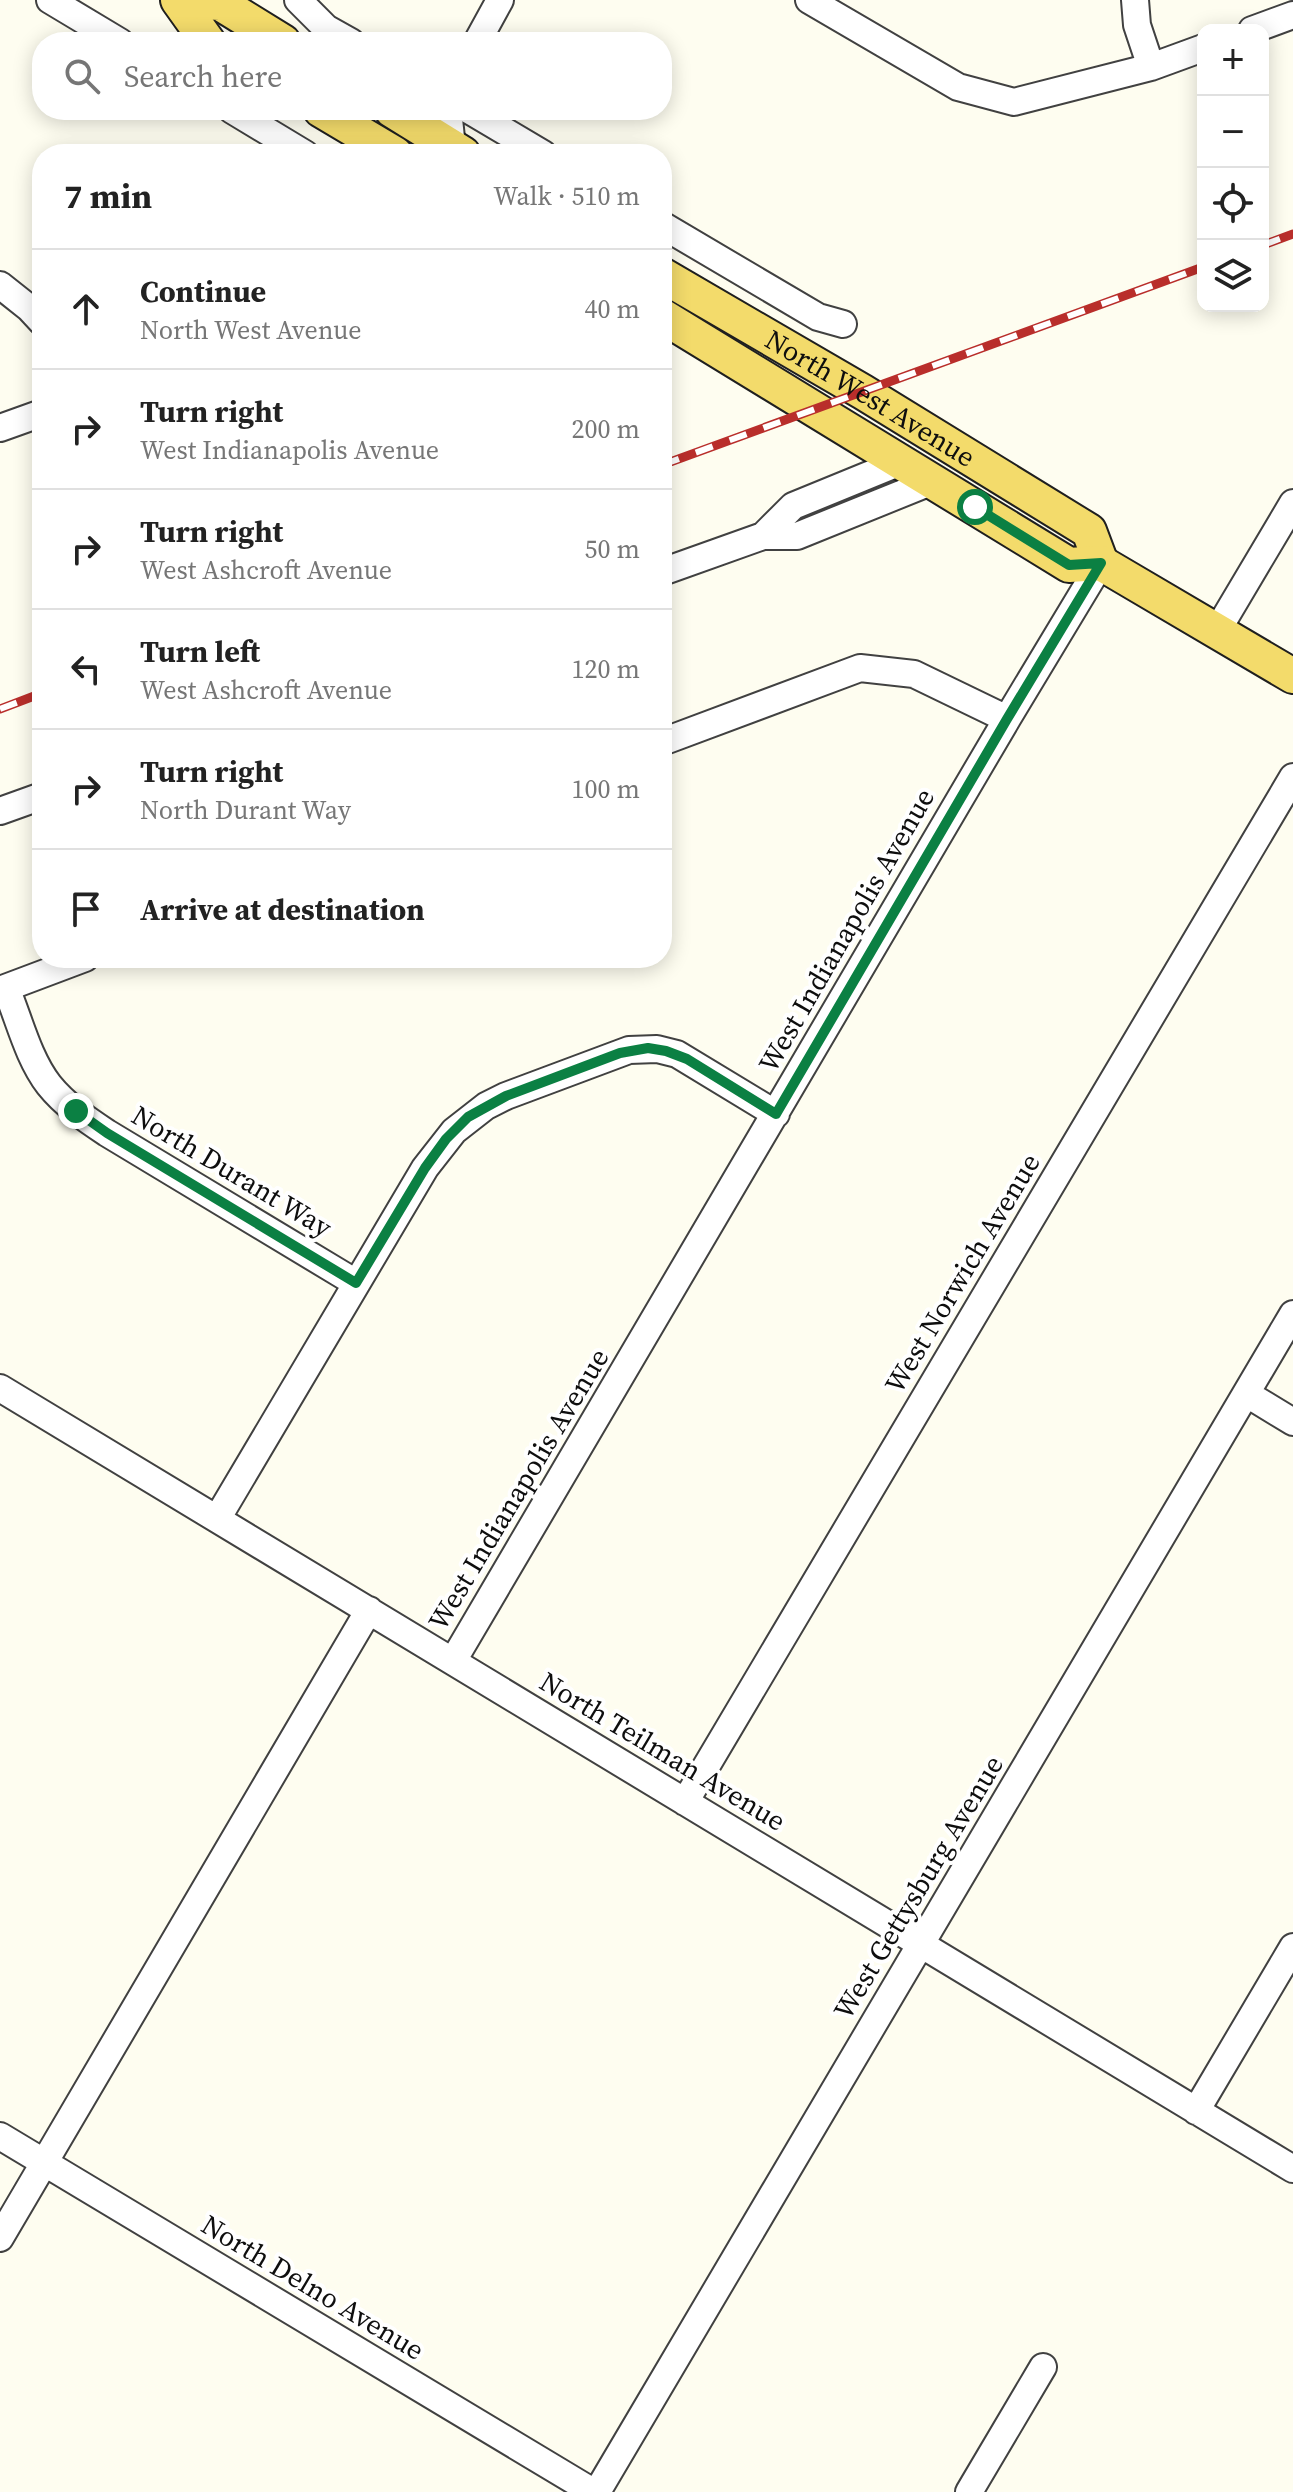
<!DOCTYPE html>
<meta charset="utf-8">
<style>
:root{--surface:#fff;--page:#f6f6f6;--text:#222;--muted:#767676;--line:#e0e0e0}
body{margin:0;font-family:"Source Serif 4",serif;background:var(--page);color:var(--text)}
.controls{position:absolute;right:24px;top:24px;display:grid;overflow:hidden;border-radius:16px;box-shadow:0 4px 20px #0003}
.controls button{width:72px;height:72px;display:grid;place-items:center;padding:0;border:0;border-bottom:2px solid var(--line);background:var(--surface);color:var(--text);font:40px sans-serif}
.stop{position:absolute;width:24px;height:24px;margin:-18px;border:6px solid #0b8043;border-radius:50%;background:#fff}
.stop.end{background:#0b8043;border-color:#fff;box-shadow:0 2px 8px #0008}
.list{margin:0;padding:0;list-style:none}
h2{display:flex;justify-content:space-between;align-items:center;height:104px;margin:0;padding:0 32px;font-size:34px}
h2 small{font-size:26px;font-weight:400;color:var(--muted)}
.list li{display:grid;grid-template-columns:52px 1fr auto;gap:24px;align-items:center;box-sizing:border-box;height:120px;padding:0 32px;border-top:2px solid var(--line)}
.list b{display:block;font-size:30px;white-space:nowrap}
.list p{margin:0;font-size:26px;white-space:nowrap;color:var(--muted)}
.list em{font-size:26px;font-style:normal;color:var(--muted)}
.icon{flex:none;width:44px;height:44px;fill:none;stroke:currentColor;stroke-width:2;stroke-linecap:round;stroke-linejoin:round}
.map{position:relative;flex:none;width:1293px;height:2492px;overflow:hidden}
.search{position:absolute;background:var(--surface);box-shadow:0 4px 20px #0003;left:32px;top:32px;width:640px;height:88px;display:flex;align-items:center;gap:20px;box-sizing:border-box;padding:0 28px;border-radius:32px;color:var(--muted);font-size:30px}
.panel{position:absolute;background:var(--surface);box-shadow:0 4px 20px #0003;left:32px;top:144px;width:640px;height:824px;border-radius:32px}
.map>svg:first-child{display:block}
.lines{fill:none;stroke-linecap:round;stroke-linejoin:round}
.minor-casing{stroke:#414141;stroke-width:30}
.major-casing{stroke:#1f1f1f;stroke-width:38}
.minor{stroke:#fff;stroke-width:26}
.major{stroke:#f3db6b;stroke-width:34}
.rail-casing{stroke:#b92e2b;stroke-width:9}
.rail{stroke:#fff;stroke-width:6;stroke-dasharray:18;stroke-linecap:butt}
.route{stroke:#0b8043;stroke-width:10}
.labels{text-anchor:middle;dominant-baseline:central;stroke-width:8;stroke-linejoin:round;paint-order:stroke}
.street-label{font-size:28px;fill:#0e0e0e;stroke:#fff}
</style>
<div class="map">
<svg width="1293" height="2492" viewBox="0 0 1293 2492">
<rect width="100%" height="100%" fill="#fefdf0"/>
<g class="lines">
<defs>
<path id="minor" d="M 50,0 L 120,42
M 298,0 L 326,28 L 351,42
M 809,0 L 958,87 L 1014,102 L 1151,67 L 1203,48
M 1135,0 L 1137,25 L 1151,67
M 1252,30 L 1293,15
M 477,42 L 500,0
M 232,110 L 305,154
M 448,110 L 452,147
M 469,110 L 543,154
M 662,225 L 818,317 L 843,324
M 0,285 L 29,308 L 42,322
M 0,428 L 42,413
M 763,536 L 793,506 L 903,461
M 662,572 L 763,536 L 797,536 L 933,481
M 1217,631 L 1293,503
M 662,742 L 860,668 L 914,674 L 1007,719
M 0,811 L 42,796
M 6,988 C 19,1019 28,1058 49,1085 C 65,1105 86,1119 107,1133 L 356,1283
M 0,990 L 85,958
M 0,1388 L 1293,2169
M 1247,1394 L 1293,1422
M 217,1519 L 425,1168 L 454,1131 L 486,1106 L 506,1096 L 629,1050 L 657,1049 L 677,1054 L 776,1114
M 453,1661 L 1007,719 L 1101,563
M 685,1802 L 1293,777
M 1196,2111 L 1293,1947
M 0,2136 L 593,2492
M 0,2238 L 369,1610
M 597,2492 L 1293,1314
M 969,2492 L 1043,2367"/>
<g id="major">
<path d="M 178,0 L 208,42"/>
<path d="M 181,1 L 220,3 L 283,42"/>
<path d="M 321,110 L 395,154"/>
<path d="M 392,110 L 463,154"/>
<path id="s1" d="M 662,275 L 863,392 L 1089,531 L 1101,563"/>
<path d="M 662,316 L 1069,565 L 1101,563 L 1293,676"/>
</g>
</defs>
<use href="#minor" class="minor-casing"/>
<use href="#major" class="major-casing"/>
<use href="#minor" class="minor"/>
<use href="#major" class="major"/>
<defs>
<path id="rail" d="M 1263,245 L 1293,234
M 662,465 L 1203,267
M 0,709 L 42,693"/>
</defs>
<use href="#rail" class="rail-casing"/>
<use href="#rail" class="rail"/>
</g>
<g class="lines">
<path class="route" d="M 76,1111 L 107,1133 L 356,1283 L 425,1168 L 446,1139 L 468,1117 L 506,1096 L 620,1053 L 648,1048 L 666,1051 L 687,1059 L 776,1114 L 1007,719 L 1101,563 L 1069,565 L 975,507"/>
</g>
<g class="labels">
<g class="street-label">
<text stroke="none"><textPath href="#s1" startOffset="242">North West Avenue</textPath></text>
<text transform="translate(846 930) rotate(-60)">West Indianapolis Avenue</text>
<text transform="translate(232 1171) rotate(31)">North Durant Way</text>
<text transform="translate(962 1273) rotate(-59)">West Norwich Avenue</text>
<text transform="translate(518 1489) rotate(-59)">West Indianapolis Avenue</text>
<text transform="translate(663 1751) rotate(31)">North Teilman Avenue</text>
<text transform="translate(918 1887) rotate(-59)">West Gettysburg Avenue</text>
<text transform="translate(313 2287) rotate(31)">North Delno Avenue</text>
</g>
</g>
</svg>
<div class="controls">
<button>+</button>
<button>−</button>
<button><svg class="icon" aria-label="locate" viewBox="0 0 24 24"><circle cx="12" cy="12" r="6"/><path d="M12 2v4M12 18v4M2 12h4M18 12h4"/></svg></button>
<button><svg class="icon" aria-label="layers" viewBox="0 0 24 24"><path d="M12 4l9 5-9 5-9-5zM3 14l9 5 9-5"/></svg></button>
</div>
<div class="stop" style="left:975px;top:507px"></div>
<div class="stop end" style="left:76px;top:1111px"></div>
<div class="search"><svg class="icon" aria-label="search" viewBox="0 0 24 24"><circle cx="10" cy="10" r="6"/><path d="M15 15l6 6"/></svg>Search here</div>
<section class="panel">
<h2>7 min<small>Walk · 510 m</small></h2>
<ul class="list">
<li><svg class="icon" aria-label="ahead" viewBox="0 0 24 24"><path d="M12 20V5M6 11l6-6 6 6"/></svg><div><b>Continue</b><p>North West Avenue</p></div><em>40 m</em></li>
<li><svg class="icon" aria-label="right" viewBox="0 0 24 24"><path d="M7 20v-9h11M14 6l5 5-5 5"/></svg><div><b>Turn right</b><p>West Indianapolis Avenue</p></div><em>200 m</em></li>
<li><svg class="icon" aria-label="right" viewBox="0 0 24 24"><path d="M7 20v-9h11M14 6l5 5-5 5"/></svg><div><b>Turn right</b><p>West Ashcroft Avenue</p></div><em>50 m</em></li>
<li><svg class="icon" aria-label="left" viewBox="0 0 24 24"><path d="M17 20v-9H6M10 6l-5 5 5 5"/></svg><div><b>Turn left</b><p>West Ashcroft Avenue</p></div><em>120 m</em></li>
<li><svg class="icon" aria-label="right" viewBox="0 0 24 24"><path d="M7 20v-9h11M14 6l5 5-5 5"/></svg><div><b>Turn right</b><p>North Durant Way</p></div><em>100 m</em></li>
<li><svg class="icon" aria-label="arrive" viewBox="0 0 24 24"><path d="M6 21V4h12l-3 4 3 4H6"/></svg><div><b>Arrive at destination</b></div></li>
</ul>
</section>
</div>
